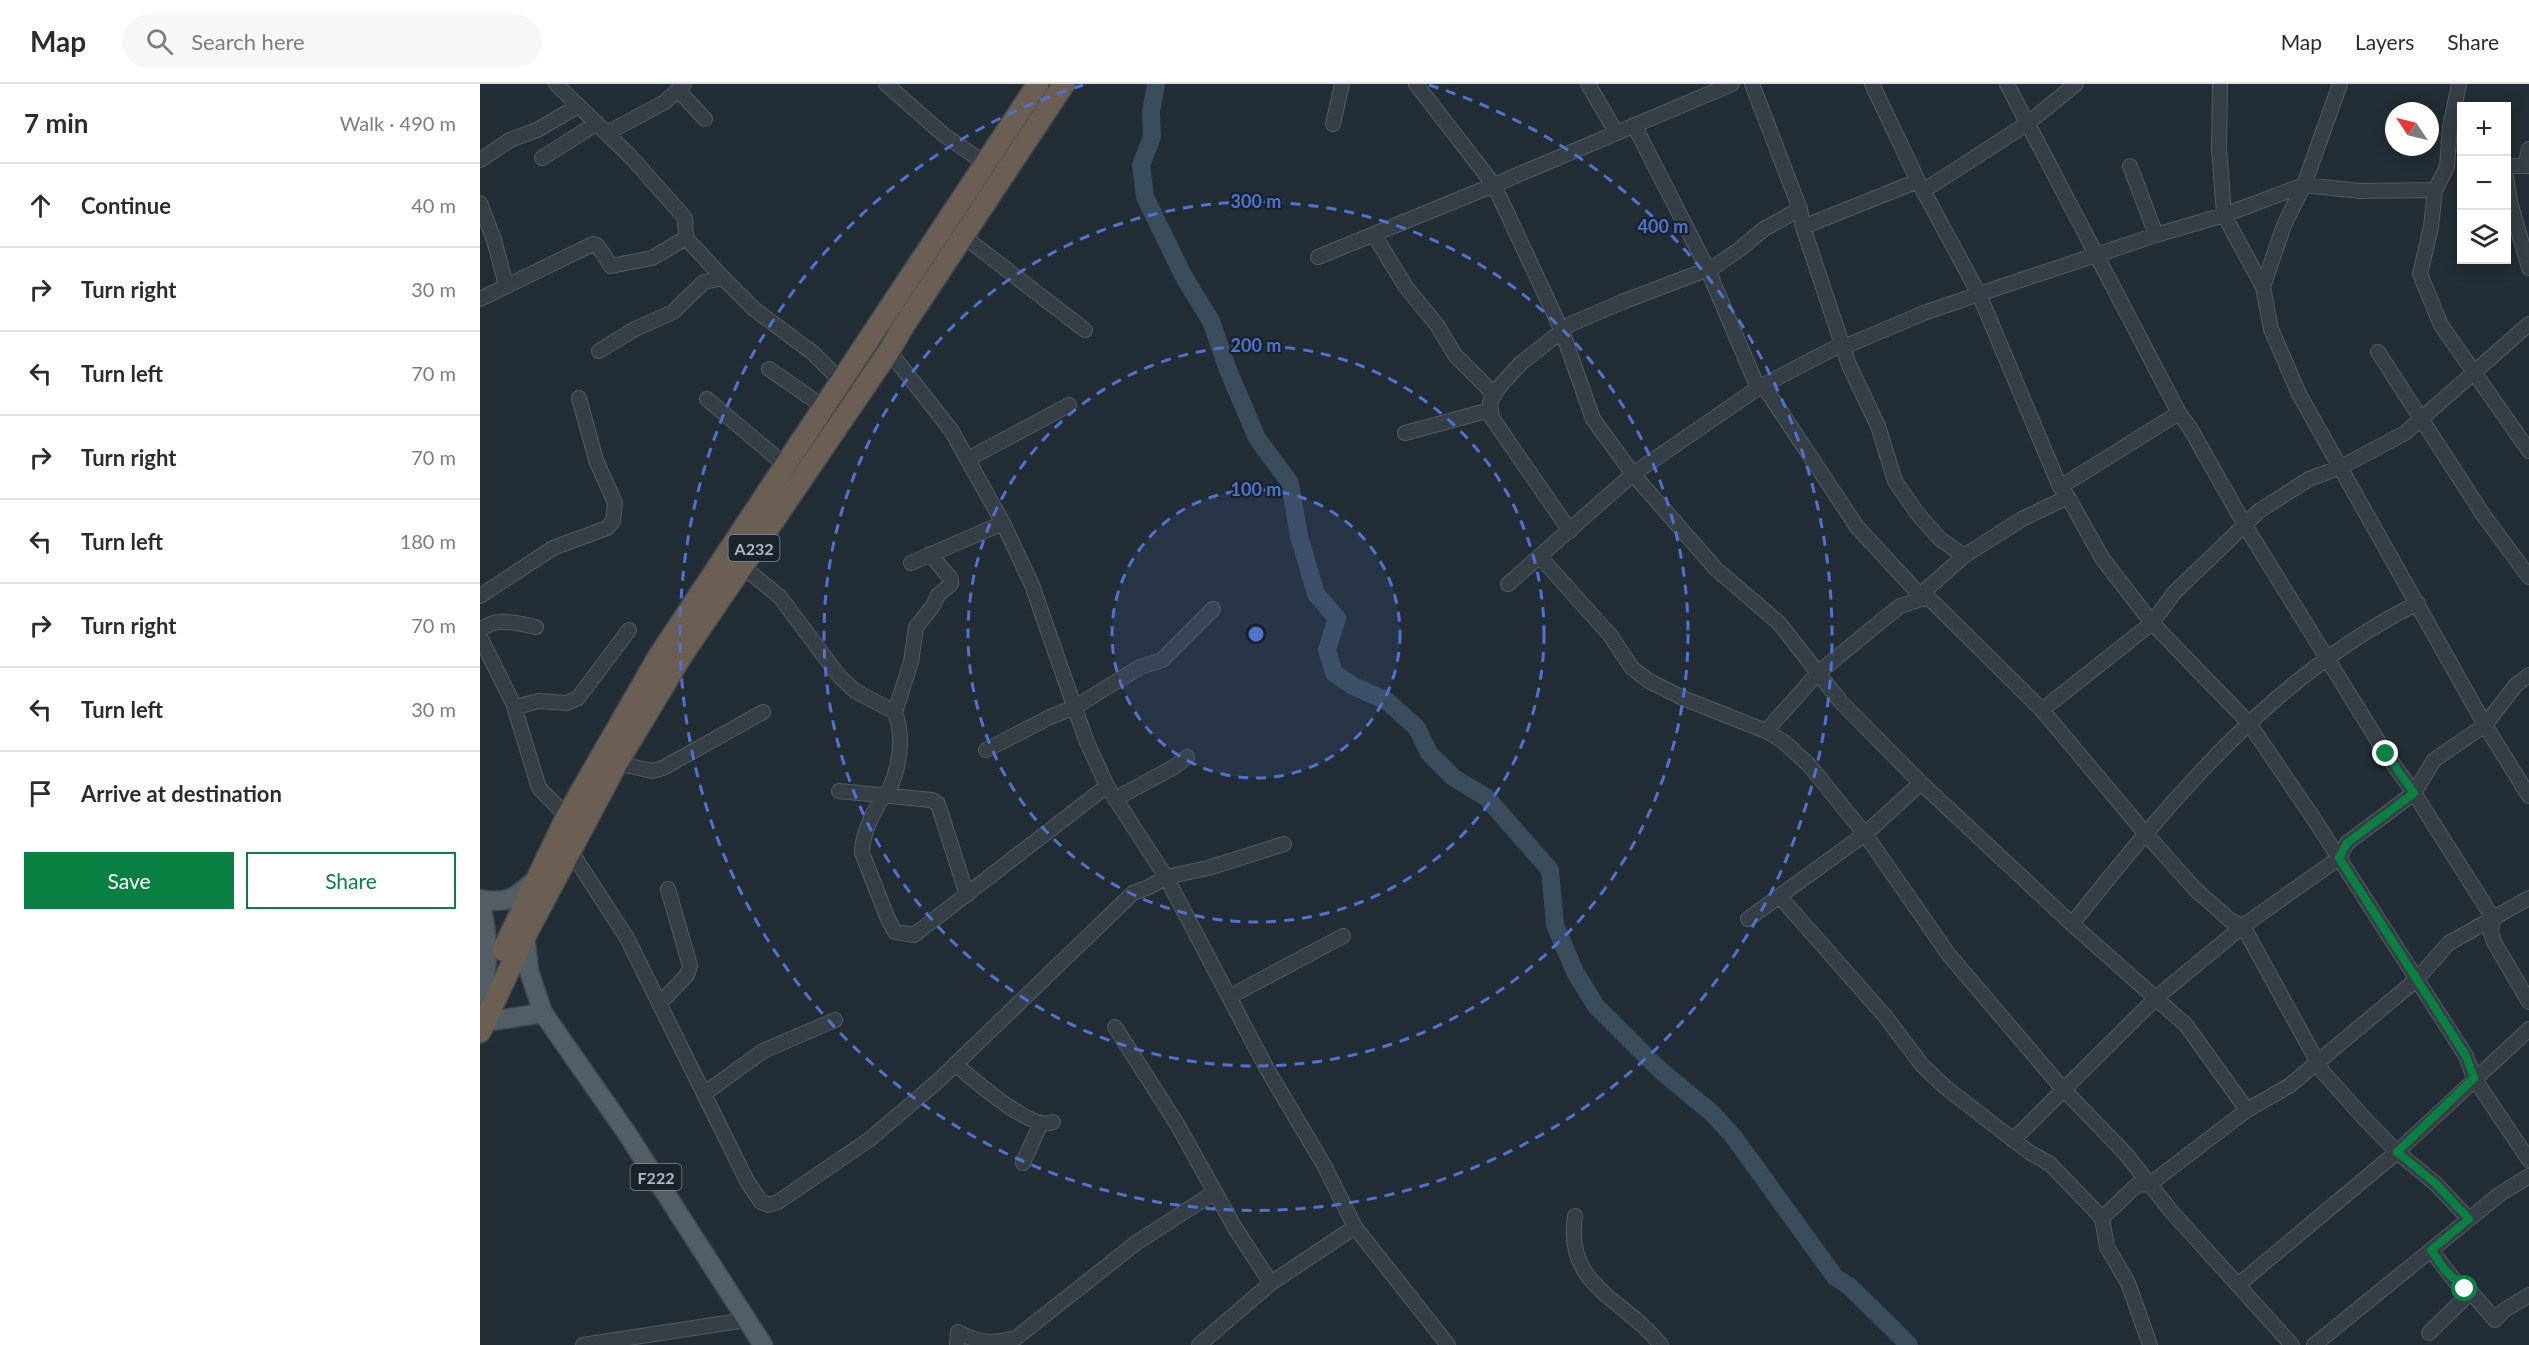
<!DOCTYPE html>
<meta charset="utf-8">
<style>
:root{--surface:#fff;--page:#f7f7f7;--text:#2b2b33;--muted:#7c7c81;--line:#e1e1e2;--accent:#0b8043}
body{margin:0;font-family:Lato,sans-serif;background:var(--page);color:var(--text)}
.controls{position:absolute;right:18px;top:18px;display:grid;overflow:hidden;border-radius:0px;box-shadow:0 3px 15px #0003}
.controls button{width:54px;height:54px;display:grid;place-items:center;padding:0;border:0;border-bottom:2px solid var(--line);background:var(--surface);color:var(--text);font:30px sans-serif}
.compass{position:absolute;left:1905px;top:18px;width:54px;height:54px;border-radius:50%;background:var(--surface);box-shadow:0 3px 15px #0003;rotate:305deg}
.stop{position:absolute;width:18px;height:18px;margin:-14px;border:4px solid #0b8043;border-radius:50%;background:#fff}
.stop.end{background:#0b8043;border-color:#fff;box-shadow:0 2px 6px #0008}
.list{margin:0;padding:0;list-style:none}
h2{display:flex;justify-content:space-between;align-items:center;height:78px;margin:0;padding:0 24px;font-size:26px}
h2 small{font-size:20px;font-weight:400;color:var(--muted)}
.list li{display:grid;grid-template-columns:39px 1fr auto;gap:18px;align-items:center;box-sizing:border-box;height:84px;padding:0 24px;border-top:2px solid var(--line)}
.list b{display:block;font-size:22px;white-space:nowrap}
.list em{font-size:20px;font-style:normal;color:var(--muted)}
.actions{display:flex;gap:12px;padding:18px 24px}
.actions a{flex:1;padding:14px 0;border:2px solid var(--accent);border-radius:0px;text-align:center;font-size:21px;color:var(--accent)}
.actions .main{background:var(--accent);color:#fff}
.icon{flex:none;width:33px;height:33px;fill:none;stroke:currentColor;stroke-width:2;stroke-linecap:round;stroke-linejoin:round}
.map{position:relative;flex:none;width:2049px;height:1261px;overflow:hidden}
header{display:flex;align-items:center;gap:36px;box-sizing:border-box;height:84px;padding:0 30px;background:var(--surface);border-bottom:2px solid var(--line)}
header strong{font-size:28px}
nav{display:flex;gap:33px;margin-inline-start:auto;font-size:21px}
.search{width:420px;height:54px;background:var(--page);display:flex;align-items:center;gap:15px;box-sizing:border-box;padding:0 21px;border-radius:33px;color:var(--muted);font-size:22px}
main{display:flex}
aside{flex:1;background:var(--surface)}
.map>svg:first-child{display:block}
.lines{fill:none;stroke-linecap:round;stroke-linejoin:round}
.river{stroke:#3a4d5c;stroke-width:18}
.minor-casing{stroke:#535c63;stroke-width:16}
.major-casing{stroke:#424a52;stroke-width:21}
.highway-casing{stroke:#404950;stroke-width:24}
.minor{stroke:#363e46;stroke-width:14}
.major{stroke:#545e66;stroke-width:18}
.highway{stroke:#6b5f54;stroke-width:21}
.route{stroke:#0b8043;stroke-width:8}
.ring{fill:none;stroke:#5073d0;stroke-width:3;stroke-dasharray:10 8}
.labels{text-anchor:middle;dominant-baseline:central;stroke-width:4.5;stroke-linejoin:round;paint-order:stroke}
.shield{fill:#1b232a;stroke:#838c94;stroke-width:1.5}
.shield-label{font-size:16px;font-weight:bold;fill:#b0b9c2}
.centre{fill:#5073d0;stroke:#1b232a;stroke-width:3}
.ring-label{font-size:18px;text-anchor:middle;font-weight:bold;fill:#5073d0;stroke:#1b232a;stroke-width:4.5;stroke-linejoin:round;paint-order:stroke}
</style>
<header>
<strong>Map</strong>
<div class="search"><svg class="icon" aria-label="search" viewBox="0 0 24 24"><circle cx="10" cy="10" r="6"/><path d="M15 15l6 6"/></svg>Search here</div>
<nav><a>Map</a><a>Layers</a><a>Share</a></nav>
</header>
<main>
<aside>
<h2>7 min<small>Walk · 490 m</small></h2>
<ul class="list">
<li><svg class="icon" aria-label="ahead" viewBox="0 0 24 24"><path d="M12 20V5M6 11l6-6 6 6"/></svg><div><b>Continue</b></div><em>40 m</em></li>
<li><svg class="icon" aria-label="right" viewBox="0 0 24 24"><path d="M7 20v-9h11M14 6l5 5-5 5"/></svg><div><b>Turn right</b></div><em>30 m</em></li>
<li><svg class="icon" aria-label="left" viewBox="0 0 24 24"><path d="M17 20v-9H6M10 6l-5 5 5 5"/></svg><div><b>Turn left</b></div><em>70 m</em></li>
<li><svg class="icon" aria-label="right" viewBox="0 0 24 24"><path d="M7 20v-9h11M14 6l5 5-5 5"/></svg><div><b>Turn right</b></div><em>70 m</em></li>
<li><svg class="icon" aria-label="left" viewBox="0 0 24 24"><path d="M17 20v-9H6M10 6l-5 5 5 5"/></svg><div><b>Turn left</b></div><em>180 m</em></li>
<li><svg class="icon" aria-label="right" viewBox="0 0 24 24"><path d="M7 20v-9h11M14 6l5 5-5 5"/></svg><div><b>Turn right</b></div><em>70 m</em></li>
<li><svg class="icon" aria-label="left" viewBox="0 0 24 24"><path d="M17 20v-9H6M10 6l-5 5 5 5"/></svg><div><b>Turn left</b></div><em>30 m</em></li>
<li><svg class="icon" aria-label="arrive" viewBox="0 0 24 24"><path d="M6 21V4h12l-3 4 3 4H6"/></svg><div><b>Arrive at destination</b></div></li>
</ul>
<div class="actions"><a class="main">Save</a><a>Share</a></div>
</aside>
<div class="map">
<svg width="2049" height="1261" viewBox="0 0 2049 1261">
<rect width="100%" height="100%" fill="#232d35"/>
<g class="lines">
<path class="river" d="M 676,0 L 671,28 L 672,53 L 661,81 L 665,113 L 704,193 L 731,237 L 748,286 L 777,354 L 810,399 L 819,452 L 836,510 L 857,534 L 847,566 L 854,589 L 873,602 L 907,617 L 937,644 L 949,669 L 974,694 L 1006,713 L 1070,786 L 1075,841 L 1095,888 L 1116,922 L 1180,986 L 1233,1030 L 1253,1052 L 1355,1193 L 1369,1202 L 1429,1261"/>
<defs>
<path id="minor" d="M 76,0 L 151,73 L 205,134 L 206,154 L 243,194 L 274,225 L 333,269 L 360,296
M 406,0 L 464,51 L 506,80
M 936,0 L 1014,101 L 1082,247 L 1113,335 L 1153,390 L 1236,485 L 1299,539 L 1360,617 L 1441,699 L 1592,840 L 1706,941 L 1767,1026
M 1108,0 L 1136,48
M 1272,0 L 1320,125 L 1323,143 L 1369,281 L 1398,342 L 1415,397 L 1437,429 L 1460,455 L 1484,472
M 1392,0 L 1438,97 L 1499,210 L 1580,403 L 1588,413 L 1622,474 L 1672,539 L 1768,638 L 1834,735 L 1986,972 L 1994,994 L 2049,1076
M 1527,0 L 1699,329 L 1710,344 L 1766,443 L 1906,670 L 1934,709 L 2013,834 L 2011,849 L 2014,858 L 2049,918
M 1740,0 L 1739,64 L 1744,131 L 1783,203 L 1791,245 L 1819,310 L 2005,641 L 2049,712
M 1979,0 L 1970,43 L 1967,83 L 1955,106 L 1951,143 L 1940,190 L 1961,241 L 2049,367
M 199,7 L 225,35
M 853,40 L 862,0
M 1154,41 L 1227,184 L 1278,304
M 127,49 L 185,18 L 204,0
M 62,74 L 117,39
M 0,76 L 30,56 L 57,46 L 98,22
M 1650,82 L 1676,151
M 2026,82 L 2049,82
M 2045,82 L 2049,65
M 2026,92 L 2030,118 L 2049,184
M 1443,107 L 1548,39 L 1596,0
M 0,119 L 14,156 L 26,201
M 1323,143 L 1438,97
M 894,151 L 926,203 L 957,241 L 975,271 L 1014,310
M 483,152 L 605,246
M 838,173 L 1014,101 L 1252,0
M 1783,203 L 1804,141 L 1824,101 L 1860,0
M 0,215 L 113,160 L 117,161 L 131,182 L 172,174 L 206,154
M 119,267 L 155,245 L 193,228 L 224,198 L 243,194
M 409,267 L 471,346 L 523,439 L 552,501 L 606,656 L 627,702 L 686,793 L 787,985 L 844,1081 L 875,1143 L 968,1261
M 1898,268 L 2004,432 L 2049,493
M 289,285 L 344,323
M 1283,301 L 1377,443 L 1440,511 L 1448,513 L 1562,626 L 1665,749 L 1715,805 L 1751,837 L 1763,842 L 1843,988 L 1883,1033 L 1917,1068 L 1955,1099 L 1989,1135
M 227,315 L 305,381
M 925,349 L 1010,326
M 488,375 L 589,321
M 1580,403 L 1699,329
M 1090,447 L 1012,334 L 1010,318 L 1019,303 L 1041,279 L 1091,240 L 1142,218 L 1234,183 L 1260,165 L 1284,145 L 1320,125
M 1060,473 L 1130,551 L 1152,584 L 1169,597 L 1205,615 L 1286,647 L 1304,658 L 1329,681 L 1385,750 L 1469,871 L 1583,1005 L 1645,1069 L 1691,1127 L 1812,1261
M 431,479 L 523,439
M 262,482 L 300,513 L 359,592 L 375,607 L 415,628 C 424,654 420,682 409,706 C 406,712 401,715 398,721 C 390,734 382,754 382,769 L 408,835 L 415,848 L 434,851 L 627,702
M 1028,500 L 1153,390 L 1278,304 L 1362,260 L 1371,260 L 1444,229 L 1505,208 L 1676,151 L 1744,131 L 1824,101 L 1880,107 L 1955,106
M 1440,511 L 1484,472 L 1542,435 L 1588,413
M 0,512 L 73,464 L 127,444 L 133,437 L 135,419 L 116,376 L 99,314
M 0,547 C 15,532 37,539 56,543
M 0,553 L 33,619 L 59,704 L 87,732
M 33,619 L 37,623 L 58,617 L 87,619 L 98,614 L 149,546
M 1562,626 L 1672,539 L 1694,509 L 1779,427 L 1829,395 L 1861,383 L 1925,349 L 2049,240
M 415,628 L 431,578 L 436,543 L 453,522 L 458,511 L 471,500 L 471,495 L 450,470
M 1286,647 L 1338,589 L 1400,538 L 1420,522 L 1448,513
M 506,666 L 570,633 L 595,623 L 660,583 L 682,576 L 733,525
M 137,679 L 172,687 L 183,684 L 283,628
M 359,707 L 452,716 L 458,720 L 487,811
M 635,715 L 694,683 L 707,673
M 90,766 L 147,854 L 267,1097 L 281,1118 L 289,1121 L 298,1118 L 390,1055 L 458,997 L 653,809 L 669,803 L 686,793 L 728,784 L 804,760
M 1300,813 L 1405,932 L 1442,981 L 1465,1003 L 1549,1068 L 1570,1080 L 1622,1134 L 1627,1163 L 1648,1199 L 1670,1261
M 1268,835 L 1385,750 L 1441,699
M 1592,840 C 1690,717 1794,590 1938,519
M 749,913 L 863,852
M 179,920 L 207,891 L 210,882 L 188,805
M 635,943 L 697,1040 L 755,1144 L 791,1199
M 475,980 C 492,994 551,1048 573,1038
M 225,1009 L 283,967 L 355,936
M 1533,1056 L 1677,913 L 1763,842 L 1859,774 L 1867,759 L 1934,709 L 1954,676 L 2005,641 L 2036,601 L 2049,591
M 543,1079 L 561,1039
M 1095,1132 C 1084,1203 1145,1215 1181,1261
M 1622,1134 L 1657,1101 L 1670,1100 L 1767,1026 L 1809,1002 L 1936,896 L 1969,859 L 2049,814
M 1951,1166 L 1975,1197 L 1991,1208 L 2015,1236 L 2023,1227 L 2049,1211
M 1759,1200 L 1917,1068 L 2049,945
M 1949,1249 L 1991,1208
M 103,1261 L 266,1236
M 477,1261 L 478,1248 C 501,1260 511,1260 536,1254 L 656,1159 L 735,1108
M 719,1261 L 791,1199 L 875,1143
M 1834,1261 L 2020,1110 L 2049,1092"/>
<path id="major" d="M 0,815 C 28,821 36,813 56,795
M 0,819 C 10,855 8,877 2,914
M 45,852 L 49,887 L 63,929 L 146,1048 L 283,1261
M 4,938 L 63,929"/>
<path id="highway" d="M 23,866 L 87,732 L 179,572 L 558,0
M 0,948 L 45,852 L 137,679 L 202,571 L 409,267 L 424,241 L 584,0"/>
</defs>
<use href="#minor" class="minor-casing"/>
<use href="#major" class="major-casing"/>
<use href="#highway" class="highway-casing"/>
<use href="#minor" class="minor"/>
<use href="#major" class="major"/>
<use href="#highway" class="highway"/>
</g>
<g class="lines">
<path class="route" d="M 1906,670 L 1934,709 L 1867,759 L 1859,774 L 1986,972 L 1994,994 L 1917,1068 L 1955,1099 L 1989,1135 L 1951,1166 L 1965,1186 L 1985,1205"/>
</g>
<circle cx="776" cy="550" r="144" fill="#5073d0" fill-opacity=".12"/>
<g class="ring">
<circle cx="776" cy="550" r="144"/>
<circle cx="776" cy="550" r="288"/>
<circle cx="776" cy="550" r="432"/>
<path d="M949 1A576 576 0 1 1 603 1"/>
</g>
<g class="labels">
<g class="shield">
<rect x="248.5" y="451" width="51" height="26" rx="4.5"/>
<rect x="150.5" y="1080" width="51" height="26" rx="4.5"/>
</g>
<g class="shield-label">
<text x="274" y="464">A232</text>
<text x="176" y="1093">F222</text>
</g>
</g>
<circle cx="776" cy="550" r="9" class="centre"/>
<g class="ring-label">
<text x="776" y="124">300 m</text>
<text x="1183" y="149">400 m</text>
<text x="776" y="268">200 m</text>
<text x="776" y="412">100 m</text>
</g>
</svg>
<div class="controls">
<button>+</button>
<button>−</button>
<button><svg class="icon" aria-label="layers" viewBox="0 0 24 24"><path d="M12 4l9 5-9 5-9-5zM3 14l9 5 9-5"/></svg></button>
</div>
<svg class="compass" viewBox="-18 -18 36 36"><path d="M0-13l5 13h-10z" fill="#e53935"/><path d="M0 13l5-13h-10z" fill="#7c7c81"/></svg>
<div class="stop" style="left:1985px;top:1205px"></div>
<div class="stop end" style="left:1906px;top:670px"></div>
</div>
</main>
